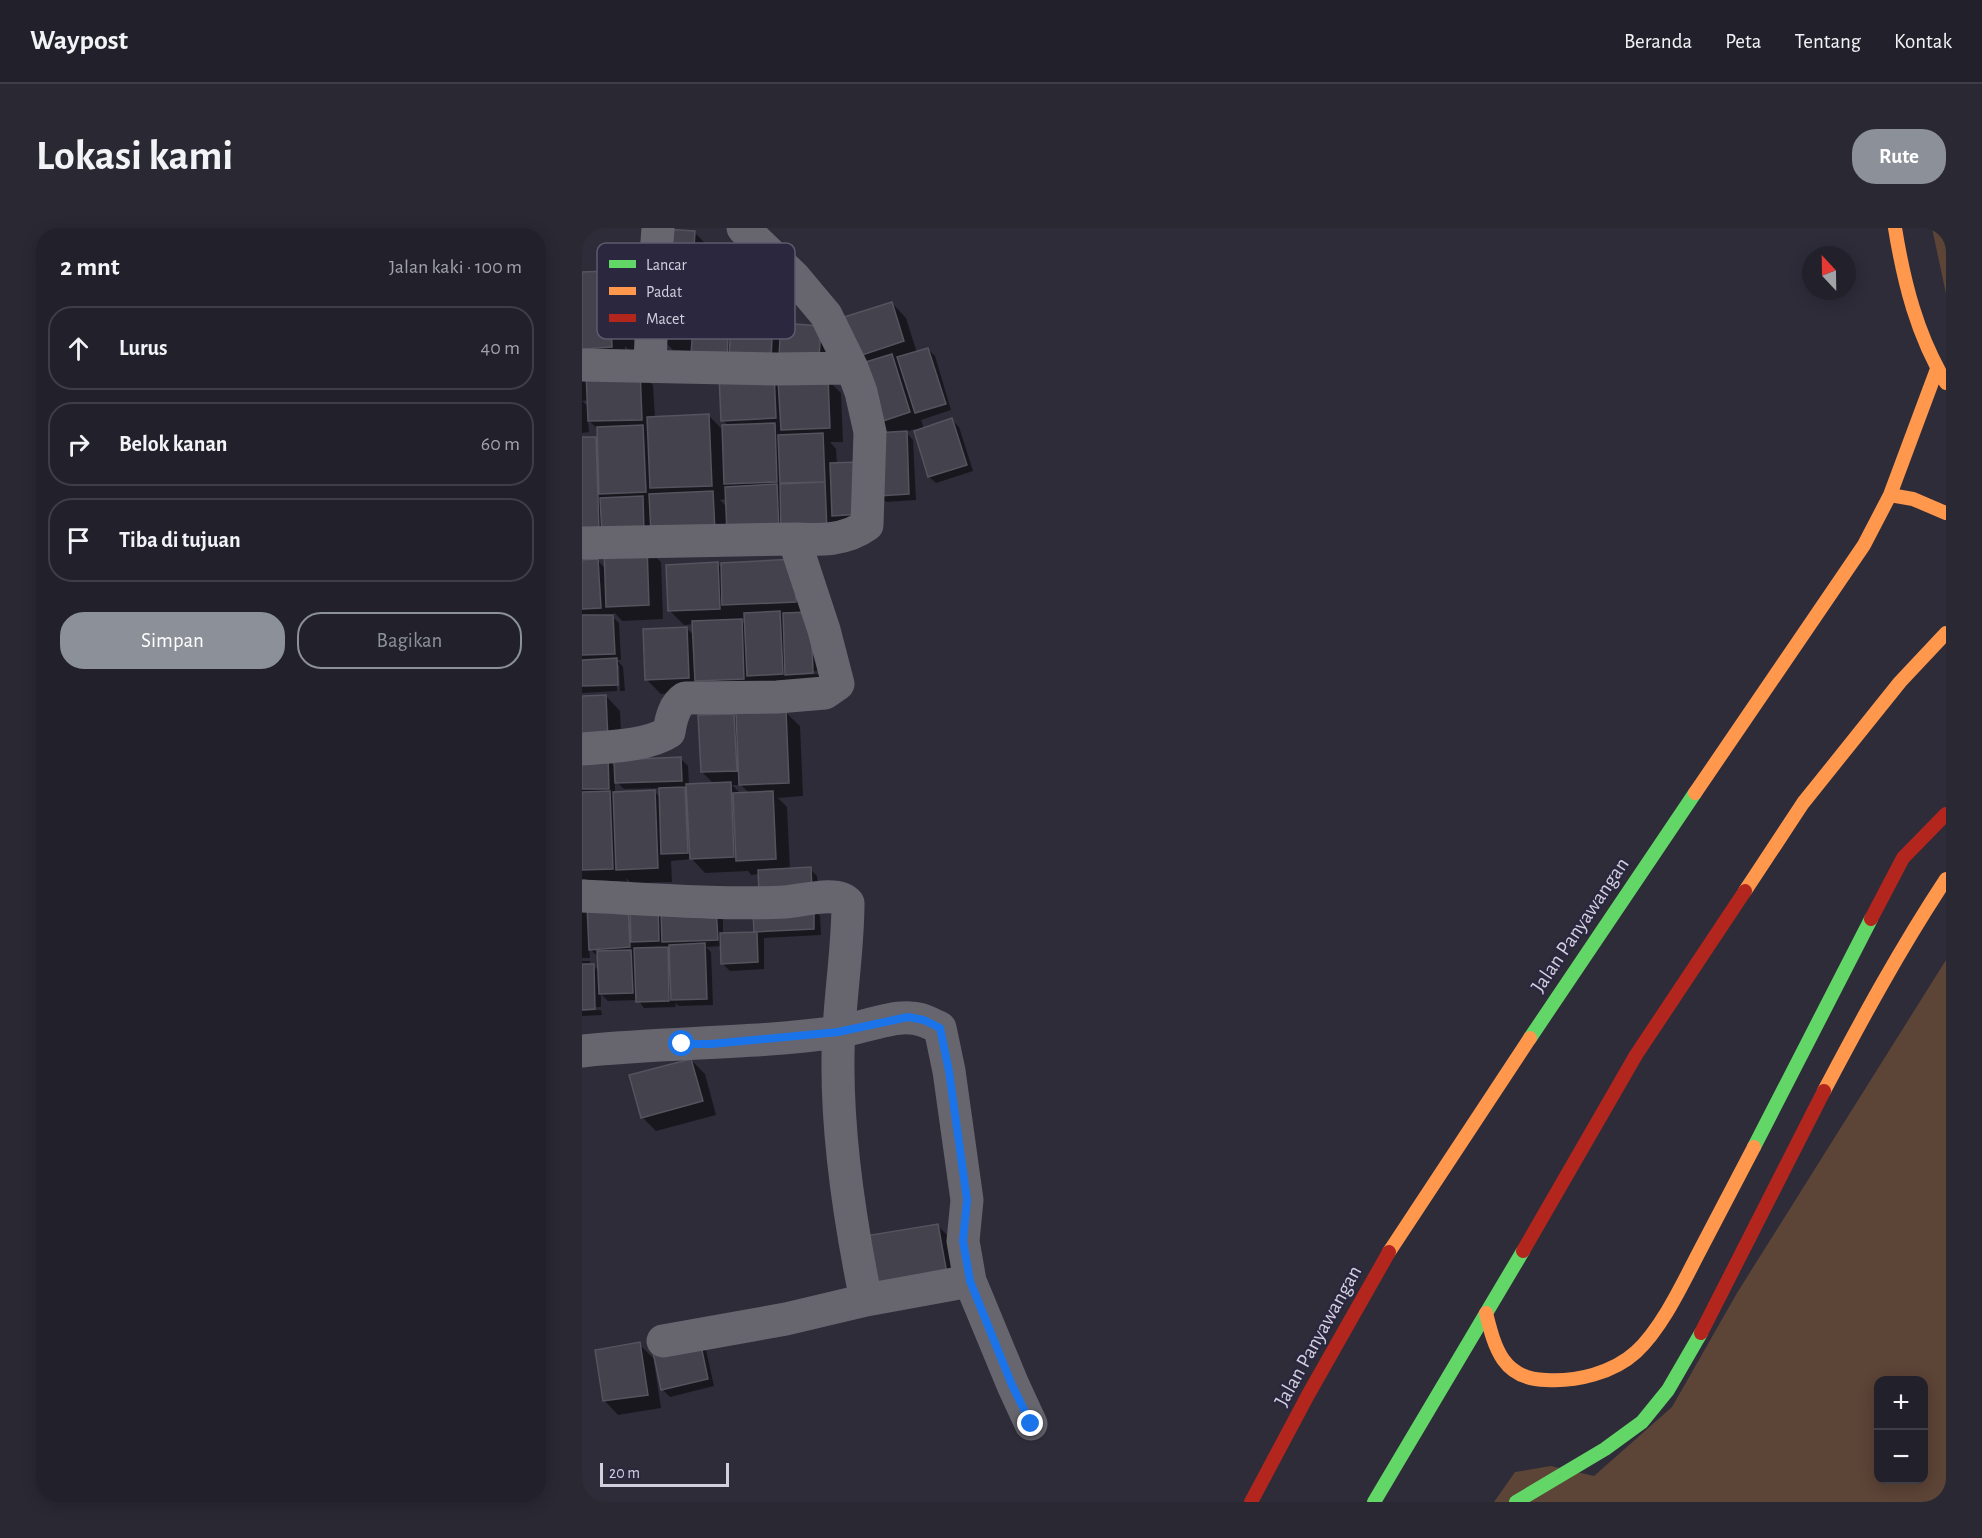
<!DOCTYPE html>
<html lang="id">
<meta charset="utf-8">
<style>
:root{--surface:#22212b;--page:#2a2933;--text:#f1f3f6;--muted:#a2a3a9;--line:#3f3e47;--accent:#8c9099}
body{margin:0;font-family:"Alegreya Sans",sans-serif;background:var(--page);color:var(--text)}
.controls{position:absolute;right:18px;bottom:18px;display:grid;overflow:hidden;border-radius:12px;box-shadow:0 3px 15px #0003}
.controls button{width:54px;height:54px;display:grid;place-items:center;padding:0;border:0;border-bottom:2px solid var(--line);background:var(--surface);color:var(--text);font:30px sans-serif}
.compass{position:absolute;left:1220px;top:18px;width:54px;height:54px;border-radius:50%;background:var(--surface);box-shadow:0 3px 15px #0003;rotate:338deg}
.scale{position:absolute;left:18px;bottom:15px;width:129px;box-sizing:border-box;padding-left:6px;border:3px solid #d2d0df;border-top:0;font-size:16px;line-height:21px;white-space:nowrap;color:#d2d0df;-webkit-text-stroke:4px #2b273e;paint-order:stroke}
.stop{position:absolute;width:18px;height:18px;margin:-14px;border:4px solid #1a73e8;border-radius:50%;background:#fff}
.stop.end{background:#1a73e8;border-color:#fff;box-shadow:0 2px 6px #0008}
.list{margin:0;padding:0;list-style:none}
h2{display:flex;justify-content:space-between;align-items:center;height:78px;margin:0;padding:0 24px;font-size:26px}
h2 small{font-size:20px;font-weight:400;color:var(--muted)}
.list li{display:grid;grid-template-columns:39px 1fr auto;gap:18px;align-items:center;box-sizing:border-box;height:84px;margin:0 12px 12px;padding:0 12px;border:2px solid var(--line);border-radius:24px}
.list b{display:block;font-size:22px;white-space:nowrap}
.list em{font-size:20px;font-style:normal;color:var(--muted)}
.actions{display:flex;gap:12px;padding:18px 24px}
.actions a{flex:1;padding:14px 0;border:2px solid var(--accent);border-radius:24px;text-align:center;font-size:21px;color:var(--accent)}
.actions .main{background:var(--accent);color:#fff}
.icon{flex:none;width:33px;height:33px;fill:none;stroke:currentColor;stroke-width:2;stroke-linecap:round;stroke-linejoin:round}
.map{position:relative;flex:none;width:1364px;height:1274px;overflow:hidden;border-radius:24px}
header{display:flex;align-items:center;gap:36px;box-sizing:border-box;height:84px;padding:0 30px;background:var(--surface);border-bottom:2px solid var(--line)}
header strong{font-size:28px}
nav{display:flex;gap:33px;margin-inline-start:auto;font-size:21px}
.intro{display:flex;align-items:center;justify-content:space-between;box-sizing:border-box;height:144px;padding:0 36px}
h1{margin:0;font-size:42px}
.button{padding:15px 27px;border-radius:24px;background:var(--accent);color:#fff;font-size:21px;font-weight:700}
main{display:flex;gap:36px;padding:0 36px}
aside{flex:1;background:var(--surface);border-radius:24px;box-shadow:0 3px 15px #0003}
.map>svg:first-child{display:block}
.green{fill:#5c4436;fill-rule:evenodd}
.shadow{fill:#0007;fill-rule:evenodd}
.building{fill:#44424d;stroke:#55535e;stroke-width:1.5}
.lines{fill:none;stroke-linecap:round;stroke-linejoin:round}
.street{stroke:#67666f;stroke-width:33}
.fast{stroke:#63d668;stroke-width:14}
.slow{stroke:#ff974d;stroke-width:14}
.jam{stroke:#b3261e;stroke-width:14}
.route{stroke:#1a73e8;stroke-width:8}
.labels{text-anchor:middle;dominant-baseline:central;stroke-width:5;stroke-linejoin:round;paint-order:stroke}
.street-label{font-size:21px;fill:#d2d0df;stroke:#2b273e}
.key{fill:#2b273e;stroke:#5d5a6e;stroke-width:1.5}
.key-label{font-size:16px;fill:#d2d0df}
</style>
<header>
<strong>Waypost</strong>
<nav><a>Beranda</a><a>Peta</a><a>Tentang</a><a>Kontak</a></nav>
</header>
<div class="intro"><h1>Lokasi kami</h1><a class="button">Rute</a></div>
<main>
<aside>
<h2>2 mnt<small>Jalan kaki · 100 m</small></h2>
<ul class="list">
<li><svg class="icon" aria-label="ahead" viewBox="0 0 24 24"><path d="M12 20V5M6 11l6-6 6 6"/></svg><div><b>Lurus</b></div><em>40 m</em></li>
<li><svg class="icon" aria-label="right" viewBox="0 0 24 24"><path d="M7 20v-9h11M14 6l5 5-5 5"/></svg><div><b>Belok kanan</b></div><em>60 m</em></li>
<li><svg class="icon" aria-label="arrive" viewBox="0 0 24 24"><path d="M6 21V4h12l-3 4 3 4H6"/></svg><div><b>Tiba di tujuan</b></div></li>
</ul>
<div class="actions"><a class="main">Simpan</a><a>Bagikan</a></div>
</aside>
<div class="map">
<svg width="1364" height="1274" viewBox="0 0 1364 1274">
<rect width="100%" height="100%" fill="#2e2c39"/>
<path class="green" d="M 1350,0 L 1364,0 L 1364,66 Z
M 1364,732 L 1364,1274 L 912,1274 L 933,1244 L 969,1238 L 1012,1248 L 1090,1179 L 1155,1065 ZM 1296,1152 L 1342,1152 L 1342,1252 L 1296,1252 Z"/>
<path class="shadow" d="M 112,4 L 127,19 L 124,56 L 148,57 L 159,68 L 191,69 L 206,83 L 205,97 L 246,106 L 245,151 L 259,165 L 261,214 L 248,214 L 254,221 L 255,236 L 285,293 L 0,317 L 0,211 L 13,210 L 17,214 L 17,202 L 6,192 L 7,204 L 0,205 L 0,173 L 7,179 L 6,172 L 0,173 L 0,147 L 57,143 L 71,157 L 73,190 L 126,187 L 142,203 L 147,198 L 140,192 L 139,148 L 111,123 L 91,122 L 80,111 L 81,122 L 48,123 L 43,118 L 43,133 L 0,134 L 0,46 L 27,45 L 32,50 L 64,49 ZM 145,271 L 145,279 L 138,272 Z
M 310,75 L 324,90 L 335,125 L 346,121 L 353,128 L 369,182 L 339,192 L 342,201 L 370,192 L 377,199 L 391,243 L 354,255 L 347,249 L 333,201 L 324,204 L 331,212 L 334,272 L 304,274 L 297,267 L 308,206 L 297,194 L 276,128 Z
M 64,320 L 79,334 L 81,391 L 40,393 L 32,384 L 32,390 L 37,395 L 39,432 L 35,432 L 41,439 L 43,463 L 38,463 L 37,437 L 34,437 L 35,463 L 0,465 L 0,333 L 16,333 L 24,341 Z
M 212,332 L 237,443 L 214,444 L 214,447 L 237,446 L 237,451 L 121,464 L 79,466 L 64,451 L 104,400 L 113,408 L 112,396 L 102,397 L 88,383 L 136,336 L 140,340 ZM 164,390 L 164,397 L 158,391 Z
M 24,468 L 38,483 L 40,527 L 23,528 L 34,540 L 99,531 L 106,538 L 107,558 L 133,557 L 120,544 L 152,487 L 156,492 L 203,484 L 218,498 L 221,568 L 196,570 L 205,579 L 208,642 L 228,641 L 235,648 L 237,670 L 177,646 L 169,647 L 166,643 L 123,645 L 110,631 L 89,633 L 90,654 L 49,655 L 44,650 L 45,654 L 9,656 L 4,651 L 0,651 L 0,469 ZM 33,552 L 42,561 L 78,560 L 78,569 L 69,560 L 70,563 L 33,565 ZM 150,557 L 159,557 L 168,566 L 159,566 Z
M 0,678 L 141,688 L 141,707 L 174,706 L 173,684 L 231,681 L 238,688 L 239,707 L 182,710 L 182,741 L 148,743 L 141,736 L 140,718 L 124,719 L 129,724 L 131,777 L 97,778 L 93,775 L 94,779 L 62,780 L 56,772 L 26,773 L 19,766 L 19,779 L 0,780 L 0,733 L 8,733 L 8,737 L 11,737 L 18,744 L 15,728 L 7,720 L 8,730 L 0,730 Z
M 19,782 L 20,787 L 0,788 L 0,783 Z
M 109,832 L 123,846 L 134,887 L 74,903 L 60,889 Z
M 356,998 L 370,1012 L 378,1060 L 293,1058 Z
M 57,1116 L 74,1133 L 124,1122 L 132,1158 L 88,1169 L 81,1162 L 74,1134 L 72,1134 L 79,1180 L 36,1187 L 22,1172 Z"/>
<path class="building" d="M 81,1 L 113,3 L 107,110 L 75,108 Z
M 27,43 L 30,119 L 0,121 L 0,44 Z
M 114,54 L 149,56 L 145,129 L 109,127 Z
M 151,66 L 192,68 L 189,131 L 147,129 Z
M 310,74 L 322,113 L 274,129 L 262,89 Z
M 199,95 L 239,98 L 237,131 L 197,128 Z
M 346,120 L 364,176 L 333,185 L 315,129 Z
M 310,126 L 328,184 L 295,195 L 277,136 Z
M 58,141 L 60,192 L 6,193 L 4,144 Z
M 192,144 L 194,190 L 139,193 L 137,147 Z
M 246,149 L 248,200 L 199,202 L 196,152 Z
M 127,186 L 130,258 L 68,260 L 65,189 Z
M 370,190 L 385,237 L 346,249 L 332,203 Z
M 193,195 L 195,254 L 142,256 L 140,197 Z
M 61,197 L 64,264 L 17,266 L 15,199 Z
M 325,203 L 327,266 L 296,268 L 293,205 Z
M 241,205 L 243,254 L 198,255 L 196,207 Z
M 0,209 L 14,209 L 17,302 L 0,302 Z
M 277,234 L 279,286 L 250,288 L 248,235 Z
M 243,254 L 245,304 L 199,306 L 198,256 Z
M 195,256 L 197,303 L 145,305 L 143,259 Z
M 131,263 L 133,303 L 69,305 L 67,266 Z
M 61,268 L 62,305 L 20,307 L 18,270 Z
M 65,318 L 67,377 L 24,379 L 22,320 Z
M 16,331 L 19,380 L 0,381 L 0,332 Z
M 213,331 L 214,374 L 140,377 L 139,335 Z
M 136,334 L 138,381 L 86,383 L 84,337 Z
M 198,383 L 201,446 L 165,448 L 162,385 Z
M 229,384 L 231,445 L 203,447 L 201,385 Z
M 0,387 L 31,387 L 33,426 L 0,427 Z
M 160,391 L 162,451 L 113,453 L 110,393 Z
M 105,399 L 107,450 L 63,452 L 61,401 Z
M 35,430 L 36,457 L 0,458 L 0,432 Z
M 24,467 L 26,513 L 0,515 L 0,468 Z
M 204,482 L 207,555 L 157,557 L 154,485 Z
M 152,486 L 155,543 L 119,544 L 116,487 Z
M 26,529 L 27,561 L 0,561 L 0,530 Z
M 99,529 L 100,553 L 33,555 L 32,532 Z
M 149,554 L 152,629 L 108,631 L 104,556 Z
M 103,559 L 106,625 L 79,626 L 77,560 Z
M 73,562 L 76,640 L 34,642 L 31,564 Z
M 28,563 L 31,641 L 0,642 L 0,564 Z
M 191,563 L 194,631 L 154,633 L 151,565 Z
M 229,639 L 230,663 L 177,666 L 176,642 Z
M 46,675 L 48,719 L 7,722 L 5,677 Z
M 76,678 L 77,713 L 49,714 L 48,679 Z
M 134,680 L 136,712 L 80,714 L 79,683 Z
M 232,680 L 232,701 L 172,704 L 171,683 Z
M 175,704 L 176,734 L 139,736 L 138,705 Z
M 123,715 L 125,771 L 89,772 L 87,717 Z
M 86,719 L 87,773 L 54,774 L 52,720 Z
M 49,722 L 51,765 L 17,766 L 15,723 Z
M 0,736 L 12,736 L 13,781 L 0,782 Z
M 109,831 L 121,873 L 59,890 L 47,847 Z
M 356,996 L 365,1046 L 292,1058 L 283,1008 Z
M 118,1113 L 126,1151 L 79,1162 L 71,1124 Z
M 58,1114 L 66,1167 L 21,1173 L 13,1122 Z"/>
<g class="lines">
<path class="street" d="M 161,0 L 213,50 L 244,87 L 270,140 L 279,164 L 288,204 L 285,297 C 263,313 238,312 212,311
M 0,137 L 195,141 L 270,140
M 68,138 L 70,83 L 76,0
M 0,315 L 212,311 L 242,402 L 256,456 L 243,465 L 195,469 L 103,470 C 92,477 89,491 87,504 C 66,518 25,519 0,521
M 0,668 C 68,671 136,677 203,674 C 219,673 256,662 266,675 C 266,727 256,778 256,830 C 255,911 268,994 284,1072 L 388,1053
M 0,823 C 85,814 171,816 256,804 C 275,801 310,788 328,790 C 339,790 348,795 358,800 L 367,843 L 385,972 L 381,1013 L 388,1053 L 431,1157 L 449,1196
M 81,1113 L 204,1091 L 284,1072"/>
<path class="fast" d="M 948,810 L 1113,565
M 1172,919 L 1289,691
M 792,1274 L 941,1023
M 934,1274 L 1023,1221 L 1060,1194 L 1086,1162 L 1119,1105"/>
<path class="slow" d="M 1313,0 C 1322,55 1335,107 1364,155
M 1308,267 L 1331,271 L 1364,285
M 1113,565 L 1282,317 L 1308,267 L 1355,141
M 1163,663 L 1221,575 L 1318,454 L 1364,405
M 1242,863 C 1280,791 1319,719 1364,651
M 807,1024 L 948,810
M 904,1085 C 913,1121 921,1151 964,1152 C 994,1154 1031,1145 1054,1124 C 1079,1101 1099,1059 1115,1028 C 1134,992 1153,956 1172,919"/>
<path class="jam" d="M 1289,691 L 1321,630 L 1364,586
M 941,1023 L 1054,827 L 1163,663
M 1119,1105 L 1242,863
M 669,1274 L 726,1167 L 807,1024"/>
</g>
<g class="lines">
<path class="route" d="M 100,816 L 129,816 L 256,804 L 326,789 L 342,792 L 358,800 L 367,843 L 385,972 L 381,1013 L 388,1053 L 430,1157 L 449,1196"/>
</g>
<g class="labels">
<g class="street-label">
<text transform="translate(998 697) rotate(-56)">Jalan Panyawangan</text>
<text transform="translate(736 1108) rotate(-61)">Jalan Panyawangan</text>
</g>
</g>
<rect x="15" y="15" width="198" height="96" rx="9" class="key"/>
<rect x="27" y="32" width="27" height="8" fill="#63d668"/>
<rect x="27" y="59" width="27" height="8" fill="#ff974d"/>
<rect x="27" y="86" width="27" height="8" fill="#b3261e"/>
<g class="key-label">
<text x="64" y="42">Lancar</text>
<text x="64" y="69">Padat</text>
<text x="64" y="96">Macet</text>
</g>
</svg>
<div class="controls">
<button>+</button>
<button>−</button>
</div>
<svg class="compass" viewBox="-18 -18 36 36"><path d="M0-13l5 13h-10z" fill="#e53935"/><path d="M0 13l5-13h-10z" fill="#a2a3a9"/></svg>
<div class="scale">20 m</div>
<div class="stop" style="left:100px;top:816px"></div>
<div class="stop end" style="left:449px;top:1196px"></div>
</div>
</main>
